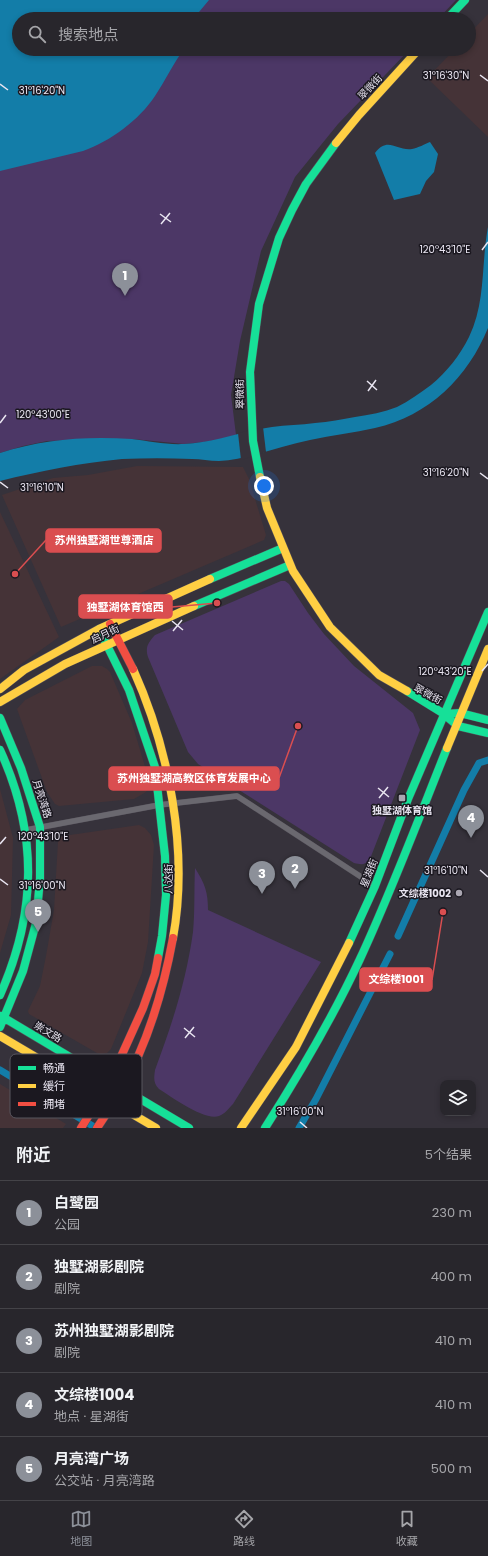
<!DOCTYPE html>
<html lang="zh">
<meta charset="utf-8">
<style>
:root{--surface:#28262c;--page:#302e34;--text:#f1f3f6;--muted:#a5a5a9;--line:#444348;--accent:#8c9099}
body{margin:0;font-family:Poppins,"Noto Sans SC",sans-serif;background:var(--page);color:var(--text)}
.controls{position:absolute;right:12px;bottom:12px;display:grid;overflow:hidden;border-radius:8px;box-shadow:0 2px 6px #0003}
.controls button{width:36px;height:36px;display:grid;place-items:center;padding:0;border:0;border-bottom:1px solid var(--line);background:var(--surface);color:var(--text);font:20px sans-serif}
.you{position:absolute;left:264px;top:486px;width:14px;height:14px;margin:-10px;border:3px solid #fff;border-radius:50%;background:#1a73e8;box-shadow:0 0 0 6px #1a73e833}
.badge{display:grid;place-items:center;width:26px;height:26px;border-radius:50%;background:var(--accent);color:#fff;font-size:13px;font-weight:700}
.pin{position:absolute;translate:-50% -33px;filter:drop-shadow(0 1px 2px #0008)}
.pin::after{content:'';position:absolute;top:21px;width:14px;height:12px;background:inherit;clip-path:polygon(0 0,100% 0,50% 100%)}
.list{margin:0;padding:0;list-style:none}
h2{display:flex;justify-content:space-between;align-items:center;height:52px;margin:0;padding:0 16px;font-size:17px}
h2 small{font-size:13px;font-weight:400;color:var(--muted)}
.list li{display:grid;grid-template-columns:26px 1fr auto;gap:12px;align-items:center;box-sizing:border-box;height:64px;padding:0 16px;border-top:1px solid var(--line)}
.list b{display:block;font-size:15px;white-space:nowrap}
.list p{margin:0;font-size:13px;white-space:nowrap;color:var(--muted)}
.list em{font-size:13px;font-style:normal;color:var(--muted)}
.icon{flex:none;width:22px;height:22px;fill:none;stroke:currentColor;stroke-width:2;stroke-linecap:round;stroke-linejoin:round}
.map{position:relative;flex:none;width:488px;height:1128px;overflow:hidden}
.search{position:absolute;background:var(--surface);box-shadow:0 2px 6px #0003;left:12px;right:12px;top:12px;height:44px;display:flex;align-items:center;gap:10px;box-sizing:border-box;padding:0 14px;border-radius:22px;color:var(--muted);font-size:15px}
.sheet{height:372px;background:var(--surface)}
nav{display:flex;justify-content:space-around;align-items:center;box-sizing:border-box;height:56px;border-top:1px solid var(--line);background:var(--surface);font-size:11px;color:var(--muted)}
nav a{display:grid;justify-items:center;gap:2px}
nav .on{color:var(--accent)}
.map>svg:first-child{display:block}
.commercial{fill:#453337}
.green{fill:#4c3766}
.water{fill:#137da8}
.pier{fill:#36323b}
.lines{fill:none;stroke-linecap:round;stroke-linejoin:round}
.canal{stroke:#137da8;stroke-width:7}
.street-casing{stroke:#534f58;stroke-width:6}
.fast-casing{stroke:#534f58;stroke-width:9}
.slow-casing{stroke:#534f58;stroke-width:9}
.jam-casing{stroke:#534f58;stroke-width:9}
.street{stroke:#6a686f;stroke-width:5.5}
.fast{stroke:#16e098;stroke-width:8}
.slow{stroke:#ffcf43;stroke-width:8}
.jam{stroke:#f24e42;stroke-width:8}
.ticks{fill:none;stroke:#e9e5f1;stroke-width:1.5}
.poi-dot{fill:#aaa6b1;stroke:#1b1820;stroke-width:1.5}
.labels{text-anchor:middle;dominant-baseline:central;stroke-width:3;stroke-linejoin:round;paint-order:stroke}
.street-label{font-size:10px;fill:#e9e5f1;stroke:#1b1820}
.poi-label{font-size:10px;font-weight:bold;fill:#e9e5f1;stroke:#1b1820}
.key{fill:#1b1820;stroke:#59565f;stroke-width:1}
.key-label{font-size:11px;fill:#e9e5f1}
.ticks-label{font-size:10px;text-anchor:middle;fill:#e9e5f1;stroke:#1b1820;stroke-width:3;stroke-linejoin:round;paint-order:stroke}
.leader{fill:none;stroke:#da4e50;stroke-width:1.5}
.callout-dot{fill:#da4e50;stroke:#1b1820;stroke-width:1.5}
.callout{fill:#da4e50;stroke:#da4e50;stroke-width:1.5}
.callout-label{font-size:11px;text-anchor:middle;font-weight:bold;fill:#fff}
</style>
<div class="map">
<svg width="488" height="1128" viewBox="0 0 488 1128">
<rect width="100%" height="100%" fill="#36323b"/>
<path class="commercial" d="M 488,14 L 488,137 L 427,78 L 455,49 L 469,49 L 469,34 Z
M 137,466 L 243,467 L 249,479 L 266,535 L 264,540 L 61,627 L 2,495 L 53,478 L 88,475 Z
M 0,512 L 59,637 L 0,679 Z
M 92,666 L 102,666 L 107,669 L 110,672 L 132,723 L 150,783 L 146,792 L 134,799 L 59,806 L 55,804 L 47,792 L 17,709 L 25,700 Z
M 0,789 L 13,838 L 11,915 L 0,953 Z
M 139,825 L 145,828 L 151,835 L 154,845 L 148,942 L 142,973 L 111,1049 L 107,1053 L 101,1054 L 97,1053 L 29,1014 L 28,1011 L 40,986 L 46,956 L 54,910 L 58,842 L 60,838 L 63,836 Z
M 0,1084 L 66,1124 L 63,1128 L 0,1128 Z"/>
<path class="green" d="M 108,0 L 456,0 L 438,19 L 88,19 Z
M 58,49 L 410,49 L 338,124 L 295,177 L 261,251 L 240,341 L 231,395 L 236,435 L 213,441 L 184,444 L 133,439 L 47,441 L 23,446 L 0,453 L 0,102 Z
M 281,581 L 285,581 L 289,584 L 308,613 L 324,634 L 354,666 L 413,713 L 420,730 L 370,859 C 365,865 362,865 354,863 L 198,764 L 188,752 L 148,657 C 145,647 148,643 155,635 Z
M 195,868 C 205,884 208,892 208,910 L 321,962 L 233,1104 C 229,1108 225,1114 219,1116 C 204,1121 172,1097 159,1089 C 153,1083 154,1078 155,1070 C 172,1024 186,982 193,932 C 195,912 194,889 195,868 Z"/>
<path class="water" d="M 0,0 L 209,0 L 199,12 L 202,15 L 202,19 L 19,19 L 19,49 L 184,49 C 173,64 165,81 155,96 C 139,120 111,141 83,151 L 0,171 Z
M 430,142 L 438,154 L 434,172 L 426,181 L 420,194 L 394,200 L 375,153 C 388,136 396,151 412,149 C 418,148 425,144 430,142 Z
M 488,227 L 488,328 C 468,377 429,416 375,428 C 354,433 332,435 310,440 C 280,446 250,459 219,461 C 209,461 201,459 192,459 C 169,458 145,458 122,459 C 81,463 40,471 0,481 L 0,453 C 43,439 86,436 132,439 C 149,441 166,445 184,444 C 214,443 242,431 272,427 C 286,425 301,425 315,423 C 329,422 342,419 355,417 C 369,415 384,412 397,407 C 409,401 420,393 431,385 C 447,372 460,355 469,337 C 486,302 481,264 488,227 Z"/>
<path class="pier" d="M 263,427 L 266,452 L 241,460 L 238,433 Z"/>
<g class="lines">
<path class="canal" d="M 398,936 L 464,790 L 479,763 L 488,760
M 0,1070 L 96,1128
M 299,1128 L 316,1099 L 390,954"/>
<defs>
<path id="street" d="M 26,830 L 159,805 L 237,796 L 375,886"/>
<path id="fast" d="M 447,19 L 465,0
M 260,477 L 253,441 L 250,372 L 259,304 L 279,238 L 292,210 L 306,184 L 336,143
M 210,579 L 283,548
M 194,606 L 290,565
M 99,629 L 129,690 L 155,767 L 165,856 L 166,895 L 162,936 L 158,958
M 407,691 L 441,712 L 458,726 L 488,733
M 445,714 L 460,713 L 488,720
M 0,718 L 21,768 L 40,827 L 40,879 L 36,923 L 23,971 L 0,1027
M 0,750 C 38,833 37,912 0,995
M 349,943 L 375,886 L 408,799 L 488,612
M 1,1016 L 189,1128
M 265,1128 C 300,1073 333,1017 360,959 C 392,890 419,818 447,748"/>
<path id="slow" d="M 336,143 L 359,115 L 419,49
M 260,477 L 267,508 L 293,571 L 330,627 L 379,675 L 407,691
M 133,669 C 169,749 189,850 173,938
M 0,689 L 24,670 L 99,629 L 210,579
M 0,702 L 65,664 L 194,606
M 447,748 L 488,649
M 0,1036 L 156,1128
M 241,1128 L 296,1047 L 349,943"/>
<path id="jam" d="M 110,624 L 133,669
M 81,1128 L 110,1081 L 143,1008 L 155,974 L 158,958
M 97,1128 C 105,1116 113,1104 120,1092 C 148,1044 163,992 173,938"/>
</defs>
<use href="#street" class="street-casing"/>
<use href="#fast" class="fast-casing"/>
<use href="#slow" class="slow-casing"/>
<use href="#jam" class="jam-casing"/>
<use href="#street" class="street"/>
<use href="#fast" class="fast"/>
<use href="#slow" class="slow"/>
<use href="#jam" class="jam"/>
</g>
<path class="ticks" d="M 480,75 L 488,81M 0,84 L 8,90M 160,214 L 171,222M 161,224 L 170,213M 482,250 L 488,242M 367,381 L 377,390M 368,391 L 376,380M 0,423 L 6,415M 480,473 L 488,479M 0,482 L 8,488M 172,621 L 183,630M 173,631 L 182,620M 482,671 L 488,664M 378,788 L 389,797M 379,798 L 388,787M 0,844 L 6,837M 480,870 L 488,877M 0,879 L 8,885M 184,1028 L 195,1037M 185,1038 L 194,1027M 300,1122 L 307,1128"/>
<g class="poi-dot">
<rect x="398" y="794" width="8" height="8" rx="2"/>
<circle cx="459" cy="893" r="4"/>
</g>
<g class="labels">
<g class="street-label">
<text transform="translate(370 87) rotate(-47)">翠微街</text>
<text transform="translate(240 394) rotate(-91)">翠微街</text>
<text transform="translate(105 634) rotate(-25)">启月街</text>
<text transform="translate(428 694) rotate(28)">翠微街</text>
<text transform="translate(42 799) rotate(72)">月亮湾路</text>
<text transform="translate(369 873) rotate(-68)">星湖街</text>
<text transform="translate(168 879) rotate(-90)">八达街</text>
<text transform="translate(48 1032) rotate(31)">崇文路</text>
</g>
<g class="poi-label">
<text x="402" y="810">独墅湖体育馆</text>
<text x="451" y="893" text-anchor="end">文综楼1002</text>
</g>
</g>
<rect x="10" y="1054" width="132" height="64" rx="6" class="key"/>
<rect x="18" y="1066" width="18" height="4" fill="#16e098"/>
<rect x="18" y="1084" width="18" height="4" fill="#ffcf43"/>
<rect x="18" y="1102" width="18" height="4" fill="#f24e42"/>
<g class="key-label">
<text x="43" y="1072">畅通</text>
<text x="43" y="1090">缓行</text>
<text x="43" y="1108">拥堵</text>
</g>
<g class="ticks-label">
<text x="446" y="79">31°16'30"N</text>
<text x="42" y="94">31°16'20"N</text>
<text x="445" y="253">120°43'10"E</text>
<text x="43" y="418">120°43'00"E</text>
<text x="446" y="476">31°16'20"N</text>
<text x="42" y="491">31°16'10"N</text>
<text x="445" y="675">120°43'20"E</text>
<text x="43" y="840">120°43'10"E</text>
<text x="446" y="874">31°16'10"N</text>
<text x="42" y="889">31°16'00"N</text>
<text x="300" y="1115">31°16'00"N</text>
</g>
<path class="leader" d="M15 574L46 540M217 603L172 607M298 726L279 778M443 912L432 980"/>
<g class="callout-dot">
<circle cx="15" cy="574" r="4"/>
<circle cx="217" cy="603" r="4"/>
<circle cx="298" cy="726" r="4"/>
<circle cx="443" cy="912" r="4"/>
</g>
<g class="callout">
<rect x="46" y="529" width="115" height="23" rx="4"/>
<rect x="79" y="595" width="93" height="23" rx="4"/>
<rect x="109" y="767" width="170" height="23" rx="4"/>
<rect x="360" y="968" width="72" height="23" rx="4"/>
</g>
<g class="callout-label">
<text x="104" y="544">苏州独墅湖世尊酒店</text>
<text x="125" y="611">独墅湖体育馆西</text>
<text x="194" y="782">苏州独墅湖高教区体育发展中心</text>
<text x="396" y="983">文综楼1001</text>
</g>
</svg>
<div class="controls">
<button><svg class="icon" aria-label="layers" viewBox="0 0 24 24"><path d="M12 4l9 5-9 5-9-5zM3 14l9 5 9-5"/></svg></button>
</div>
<div class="you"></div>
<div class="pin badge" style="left:125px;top:296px">1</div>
<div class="pin badge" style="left:295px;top:889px">2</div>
<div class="pin badge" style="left:262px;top:894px">3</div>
<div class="pin badge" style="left:471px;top:838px">4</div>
<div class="pin badge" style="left:38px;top:932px">5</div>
<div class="search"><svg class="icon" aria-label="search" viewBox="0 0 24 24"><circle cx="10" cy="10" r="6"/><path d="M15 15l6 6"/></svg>搜索地点</div>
</div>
<section class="sheet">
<h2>附近<small>5个结果</small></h2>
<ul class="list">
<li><span class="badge">1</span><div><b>白鹭园</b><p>公园</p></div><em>230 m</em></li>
<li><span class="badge">2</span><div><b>独墅湖影剧院</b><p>剧院</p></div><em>400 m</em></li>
<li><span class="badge">3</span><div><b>苏州独墅湖影剧院</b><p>剧院</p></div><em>410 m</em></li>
<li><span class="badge">4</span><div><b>文综楼1004</b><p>地点 · 星湖街</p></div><em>410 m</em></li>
<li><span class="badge">5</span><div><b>月亮湾广场</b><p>公交站 · 月亮湾路</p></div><em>500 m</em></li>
</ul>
</section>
<nav>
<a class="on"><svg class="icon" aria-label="map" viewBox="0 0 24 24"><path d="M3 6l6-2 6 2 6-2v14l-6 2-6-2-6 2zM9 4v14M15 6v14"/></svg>地图</a>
<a><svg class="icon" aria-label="directions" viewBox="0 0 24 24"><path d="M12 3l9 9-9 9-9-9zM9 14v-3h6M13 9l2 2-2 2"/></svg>路线</a>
<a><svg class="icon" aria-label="saved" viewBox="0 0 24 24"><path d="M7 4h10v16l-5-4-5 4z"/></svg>收藏</a>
</nav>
